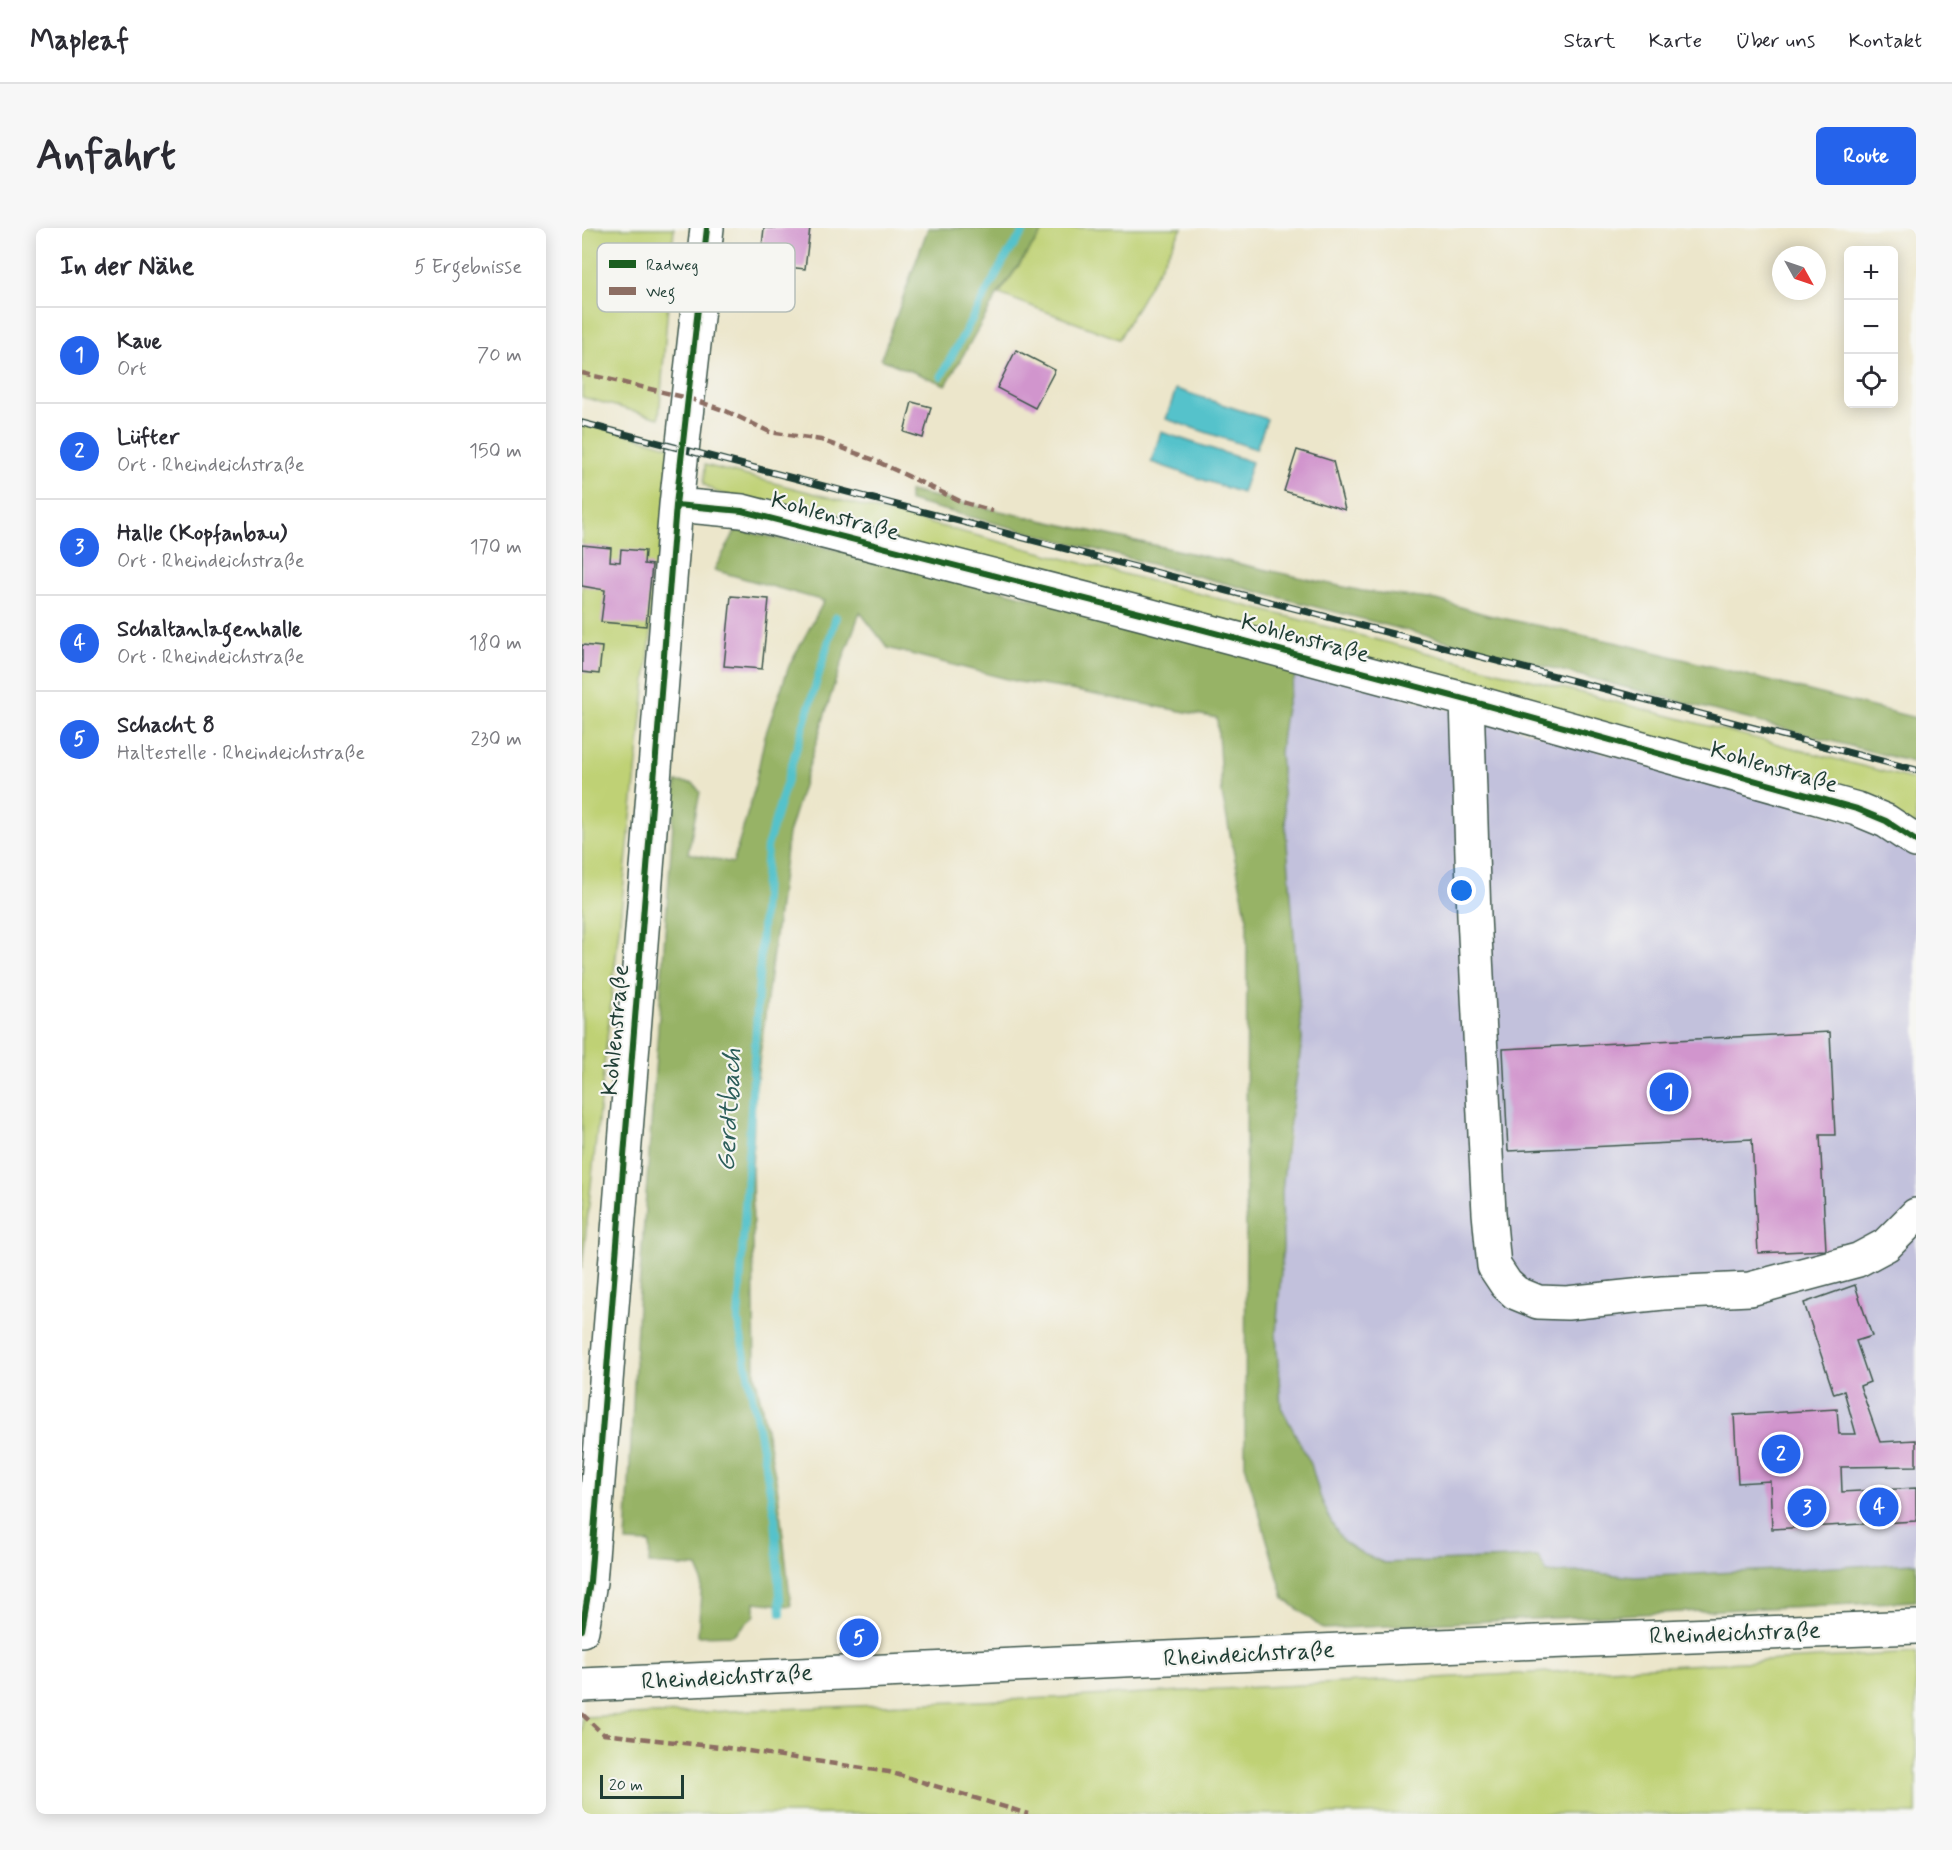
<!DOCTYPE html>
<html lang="de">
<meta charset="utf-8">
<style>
:root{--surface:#fff;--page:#f7f7f7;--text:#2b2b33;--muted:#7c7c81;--line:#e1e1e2;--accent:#2563eb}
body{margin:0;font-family:Mynerve,sans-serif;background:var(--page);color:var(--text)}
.controls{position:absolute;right:18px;top:18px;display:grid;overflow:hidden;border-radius:9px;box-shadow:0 3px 15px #0003}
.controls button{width:54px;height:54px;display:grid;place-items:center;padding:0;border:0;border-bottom:2px solid var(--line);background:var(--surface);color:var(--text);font:30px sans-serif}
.compass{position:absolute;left:1190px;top:18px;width:54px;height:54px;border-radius:50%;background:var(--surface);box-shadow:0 3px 15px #0003;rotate:130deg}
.scale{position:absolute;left:18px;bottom:15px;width:84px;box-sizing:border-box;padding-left:6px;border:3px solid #1f3d34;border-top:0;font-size:16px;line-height:21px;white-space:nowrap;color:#1f3d34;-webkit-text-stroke:4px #f6f6f2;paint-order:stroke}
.you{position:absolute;left:880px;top:663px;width:21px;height:21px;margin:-15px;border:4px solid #fff;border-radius:50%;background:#1a73e8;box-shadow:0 0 0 9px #1a73e833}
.badge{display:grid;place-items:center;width:39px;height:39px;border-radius:50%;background:var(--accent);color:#fff;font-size:20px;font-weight:700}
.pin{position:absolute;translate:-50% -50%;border:3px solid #fff;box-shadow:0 2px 6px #0006}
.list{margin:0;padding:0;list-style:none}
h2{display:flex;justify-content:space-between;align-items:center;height:78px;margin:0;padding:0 24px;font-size:26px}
h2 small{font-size:20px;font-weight:400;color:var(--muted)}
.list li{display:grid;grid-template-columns:39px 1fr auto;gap:18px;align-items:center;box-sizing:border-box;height:96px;padding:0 24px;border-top:2px solid var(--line)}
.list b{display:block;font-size:22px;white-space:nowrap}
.list p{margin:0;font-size:20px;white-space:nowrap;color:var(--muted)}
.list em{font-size:20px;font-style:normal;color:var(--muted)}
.icon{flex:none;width:33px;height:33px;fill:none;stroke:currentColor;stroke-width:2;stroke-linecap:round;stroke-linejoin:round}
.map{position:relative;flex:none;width:1334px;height:1586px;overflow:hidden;border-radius:9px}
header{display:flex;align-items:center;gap:36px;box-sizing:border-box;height:84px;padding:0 30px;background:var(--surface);border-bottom:2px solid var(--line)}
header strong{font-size:28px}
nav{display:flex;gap:33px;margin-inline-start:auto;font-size:21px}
.intro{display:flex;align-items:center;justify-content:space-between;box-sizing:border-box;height:144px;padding:0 36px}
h1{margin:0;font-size:42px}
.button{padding:15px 27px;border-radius:9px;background:var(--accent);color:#fff;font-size:21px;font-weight:700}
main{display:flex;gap:36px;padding:0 36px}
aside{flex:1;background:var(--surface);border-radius:9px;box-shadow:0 3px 15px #0003}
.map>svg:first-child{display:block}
.industrial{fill:#c2c1dc}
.green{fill:#bfd174;stroke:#6f8754;stroke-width:1.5}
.forest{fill:#97b366;stroke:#5b784d;stroke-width:1.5}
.water{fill:#55c2cb;stroke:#3a8080;stroke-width:1.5}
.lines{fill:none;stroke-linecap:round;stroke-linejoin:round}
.stream{stroke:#55c2cb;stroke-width:8}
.building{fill:#d195cd}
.minor-casing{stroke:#3e564b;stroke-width:36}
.major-casing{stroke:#3e564b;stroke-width:36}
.minor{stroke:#fff;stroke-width:33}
.major{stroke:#fff;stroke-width:33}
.rail-casing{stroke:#1f3d34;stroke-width:7}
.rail{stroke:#f6f6f2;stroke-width:4.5;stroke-dasharray:14;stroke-linecap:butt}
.quiet{stroke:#8d6e63;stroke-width:4.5;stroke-dasharray:9 4.5;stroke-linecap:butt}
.cycleway-casing{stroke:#f6f6f2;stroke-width:10}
.cycleway{stroke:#1b5e20;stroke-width:6}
.labels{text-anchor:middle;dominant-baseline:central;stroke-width:4.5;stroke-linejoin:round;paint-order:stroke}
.street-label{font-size:24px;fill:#1f3d34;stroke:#f6f6f2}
.water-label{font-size:26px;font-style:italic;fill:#2c5e5a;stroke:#f6f6f2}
.key{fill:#f6f6f2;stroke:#b6beb9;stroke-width:1.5}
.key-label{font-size:16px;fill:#1f3d34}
</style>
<header>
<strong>Mapleaf</strong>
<nav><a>Start</a><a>Karte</a><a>Über uns</a><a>Kontakt</a></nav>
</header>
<div class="intro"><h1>Anfahrt</h1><a class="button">Route</a></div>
<main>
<aside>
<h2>In der Nähe<small>5 Ergebnisse</small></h2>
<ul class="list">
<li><span class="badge">1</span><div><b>Kaue</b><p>Ort</p></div><em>70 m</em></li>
<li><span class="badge">2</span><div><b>Lüfter</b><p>Ort · Rheindeichstraße</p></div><em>150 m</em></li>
<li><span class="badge">3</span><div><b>Halle (Kopfanbau)</b><p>Ort · Rheindeichstraße</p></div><em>170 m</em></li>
<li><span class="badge">4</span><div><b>Schaltanlagenhalle</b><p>Ort · Rheindeichstraße</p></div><em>180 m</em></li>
<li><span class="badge">5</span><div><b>Schacht 8</b><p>Haltestelle · Rheindeichstraße</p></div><em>230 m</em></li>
</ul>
</aside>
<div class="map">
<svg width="1334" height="1586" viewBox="0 0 1334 1586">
<rect width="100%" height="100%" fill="#f6f6f2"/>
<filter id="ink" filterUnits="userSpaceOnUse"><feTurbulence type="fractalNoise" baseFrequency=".0167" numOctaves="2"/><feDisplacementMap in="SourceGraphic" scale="12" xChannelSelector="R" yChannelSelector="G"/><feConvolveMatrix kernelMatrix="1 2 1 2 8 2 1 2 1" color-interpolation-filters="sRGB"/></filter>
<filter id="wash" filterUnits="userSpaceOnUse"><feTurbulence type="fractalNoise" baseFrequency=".008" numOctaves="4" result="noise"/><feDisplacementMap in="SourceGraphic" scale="24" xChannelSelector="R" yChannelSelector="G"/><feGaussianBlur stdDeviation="1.35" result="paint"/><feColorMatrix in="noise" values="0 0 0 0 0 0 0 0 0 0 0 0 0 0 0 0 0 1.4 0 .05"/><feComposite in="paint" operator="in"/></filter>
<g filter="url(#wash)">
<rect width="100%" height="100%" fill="#ece6cb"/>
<path class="industrial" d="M 717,440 L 1281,596 L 1334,629 L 1334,1335 L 1053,1349 L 1005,1344 L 965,1345 L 955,1329 L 802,1335 L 781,1326 L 761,1313 L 749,1294 L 699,1179 L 694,1105 L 701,1019 L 700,964 L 720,812 L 698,525 L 702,487 L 709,457 Z"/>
<path class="green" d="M 0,0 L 92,0 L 77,190 L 0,169 Z
M 463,0 L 600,0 L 537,111 L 417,66 Z
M 0,193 L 100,222 L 80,305 L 0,1040 Z
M 123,237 L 1334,552 L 1334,599 L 134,264 L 122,256 Z
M 1334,1425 L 1334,1586 L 0,1586 L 0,1489 L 469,1470 Z"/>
<path class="forest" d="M 346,0 L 463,0 L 416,66 L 364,157 L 299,131 Z
M 327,263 L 780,363 L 855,372 L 906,387 L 1041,416 L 1334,490 L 1334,535 L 327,273 Z
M 154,302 L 291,329 L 717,440 C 704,467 701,495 698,525 L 720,812 L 705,914 L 700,964 L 701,1019 L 694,1105 L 699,1179 L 729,1236 L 738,1268 L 749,1294 L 761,1313 L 781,1326 L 802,1335 L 956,1329 L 965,1345 L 1005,1344 L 1053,1349 L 1334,1335 L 1334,1373 L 741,1401 L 702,1370 L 663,1237 L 665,691 L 640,566 L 635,490 L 473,459 L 437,454 L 306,420 L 278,384 L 253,454 L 206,606 L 173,866 L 170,943 L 173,1145 L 195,1257 L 209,1378 L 173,1374 L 173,1387 L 151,1407 L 116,1408 L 120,1351 L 115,1339 L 67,1336 L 68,1315 L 44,1314 L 56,1077 L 94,554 L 111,555 L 118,564 L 106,625 L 151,635 L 171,566 L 183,508 L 207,438 L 242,373 L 132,342 Z"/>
<path class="water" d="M 594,161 L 685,191 L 674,221 L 584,191 Z
M 579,204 L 670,234 L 660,265 L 569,234 Z"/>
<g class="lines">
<path class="stream" d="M 359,148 L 422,32 L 444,0
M 199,1385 L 193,1289 L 156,1093 L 185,619 L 254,389"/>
</g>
<g id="blocks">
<path class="building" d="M 182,0 L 228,0 L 223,41 L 178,36 Z
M 434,122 L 473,142 L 453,180 L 415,160 Z
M 330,174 L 349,179 L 341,210 L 322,204 Z
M 715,222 L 751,233 L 763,282 L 702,263 Z
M 0,317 L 29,320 L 28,333 L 38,334 L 39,321 L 63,323 L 62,336 L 70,337 L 64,398 L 19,394 L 23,362 L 0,358 Z
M 149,368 L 187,371 L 180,441 L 142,438 Z
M 0,417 L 20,419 L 17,446 L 0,444 Z
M 1248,804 L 1253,907 L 1238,907 L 1244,1022 L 1176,1025 L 1170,911 L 926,923 L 921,821 Z
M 1273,1057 L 1290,1108 L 1274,1113 L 1288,1154 L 1278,1158 L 1298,1214 L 1334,1212 L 1334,1238 L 1259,1239 L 1260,1264 L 1334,1260 L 1334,1293 L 1190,1301 L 1188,1253 L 1156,1255 L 1152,1187 L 1255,1181 L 1257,1206 L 1274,1206 L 1262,1163 L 1252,1166 L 1222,1075 Z"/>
</g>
</g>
<g filter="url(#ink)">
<use href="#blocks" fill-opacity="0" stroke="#3e564b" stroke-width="1.5"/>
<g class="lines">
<defs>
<path id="minor" d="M 94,277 L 160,283 L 558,385 L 885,472 L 1275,581 L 1304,593 L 1334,613
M 885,472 L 892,688 L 907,985 L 912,1038 L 924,1056 L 934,1065 L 956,1074 L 985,1075 L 1081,1065 L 1168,1061 L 1276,1032 L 1304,1017 L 1334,987
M 0,1402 L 8,1354 L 94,277 L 125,0"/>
<path id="major" d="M 0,1457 L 781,1421 L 1334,1399"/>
</defs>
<use href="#minor" class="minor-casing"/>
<use href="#major" class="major-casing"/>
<use href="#minor" class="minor"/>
<use href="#major" class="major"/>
<defs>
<path id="rail" d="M 0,195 L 1334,542"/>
</defs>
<use href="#rail" class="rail-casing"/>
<use href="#rail" class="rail"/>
<path class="quiet" d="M 0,145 L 106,170 L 144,183 L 188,204 L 239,212 L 292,232 L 380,274 L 411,283
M 0,1486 L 21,1506 L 146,1520 L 307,1544 L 446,1586"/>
<defs>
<path id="cycleway" d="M 94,277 L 160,283 L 558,385 L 885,472 L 1275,581 L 1304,593 L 1334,613
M 0,1402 L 8,1354 L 94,277 L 125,0"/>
</defs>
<use href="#cycleway" class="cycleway-casing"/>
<use href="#cycleway" class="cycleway"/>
</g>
</g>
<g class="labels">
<g class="street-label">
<text transform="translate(253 289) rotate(15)">Kohlenstraße</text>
<text transform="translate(723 411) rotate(15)">Kohlenstraße</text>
<text transform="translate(1192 540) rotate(16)">Kohlenstraße</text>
<text transform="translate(34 802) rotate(-85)">Kohlenstraße</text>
<text transform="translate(1153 1406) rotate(-2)">Rheindeichstraße</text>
<text transform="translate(667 1427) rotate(-3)">Rheindeichstraße</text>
<text transform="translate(145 1450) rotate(-3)">Rheindeichstraße</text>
</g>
<g class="water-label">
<text transform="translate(148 882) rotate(-87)">Gerdtbach</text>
</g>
</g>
<rect x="15" y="15" width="198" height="69" rx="9" class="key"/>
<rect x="27" y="32" width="27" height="8" fill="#1b5e20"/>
<rect x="27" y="59" width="27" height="8" fill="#8d6e63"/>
<g class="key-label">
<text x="64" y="42">Radweg</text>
<text x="64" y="69">Weg</text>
</g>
</svg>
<div class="controls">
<button>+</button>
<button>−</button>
<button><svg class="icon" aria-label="locate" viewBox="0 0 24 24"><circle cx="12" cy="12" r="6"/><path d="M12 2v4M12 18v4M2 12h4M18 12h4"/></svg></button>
</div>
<svg class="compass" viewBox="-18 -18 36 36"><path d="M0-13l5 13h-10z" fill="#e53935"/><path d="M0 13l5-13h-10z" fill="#7c7c81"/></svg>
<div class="scale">20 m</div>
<div class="you"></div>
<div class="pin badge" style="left:1087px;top:864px">1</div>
<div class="pin badge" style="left:1199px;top:1226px">2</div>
<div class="pin badge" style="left:1225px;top:1280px">3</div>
<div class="pin badge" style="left:1297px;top:1279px">4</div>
<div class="pin badge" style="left:277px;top:1410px">5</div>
</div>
</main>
